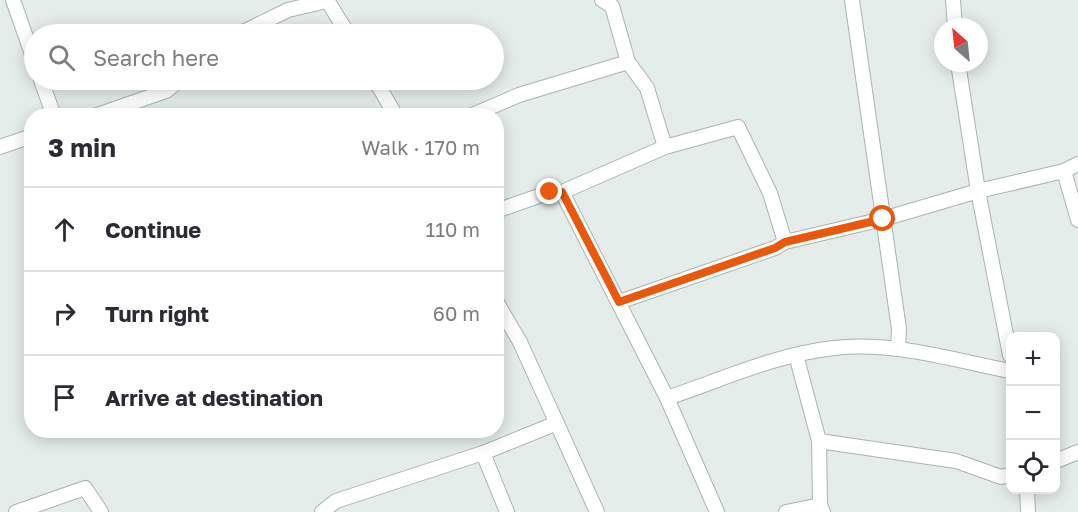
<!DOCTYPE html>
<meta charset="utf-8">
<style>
:root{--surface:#fff;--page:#f2f2f3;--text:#2b2b33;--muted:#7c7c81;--line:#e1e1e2}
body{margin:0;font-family:"Golos Text",sans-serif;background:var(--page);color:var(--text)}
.controls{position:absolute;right:18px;bottom:18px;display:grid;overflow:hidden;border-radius:12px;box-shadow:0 3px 15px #0003}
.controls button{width:54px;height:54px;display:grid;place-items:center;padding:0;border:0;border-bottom:2px solid var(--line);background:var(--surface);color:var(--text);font:30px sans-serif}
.compass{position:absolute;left:934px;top:18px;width:54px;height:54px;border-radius:50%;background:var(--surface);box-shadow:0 3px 15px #0003;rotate:333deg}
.stop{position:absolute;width:18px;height:18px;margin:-14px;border:4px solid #ea580c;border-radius:50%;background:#fff}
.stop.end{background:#ea580c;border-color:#fff;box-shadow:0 2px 6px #0008}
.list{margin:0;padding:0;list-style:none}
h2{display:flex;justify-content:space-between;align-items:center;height:78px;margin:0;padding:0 24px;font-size:26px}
h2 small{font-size:20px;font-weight:400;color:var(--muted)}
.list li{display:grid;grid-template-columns:39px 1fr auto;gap:18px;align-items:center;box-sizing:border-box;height:84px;padding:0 24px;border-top:2px solid var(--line)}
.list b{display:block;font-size:22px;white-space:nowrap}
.list em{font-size:20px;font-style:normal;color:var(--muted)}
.icon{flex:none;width:33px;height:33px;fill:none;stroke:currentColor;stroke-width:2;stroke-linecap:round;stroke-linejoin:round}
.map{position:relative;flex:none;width:1078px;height:512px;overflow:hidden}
.search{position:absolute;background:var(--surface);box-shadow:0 3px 15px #0003;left:24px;top:24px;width:480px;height:66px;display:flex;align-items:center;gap:15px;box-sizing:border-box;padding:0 21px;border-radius:33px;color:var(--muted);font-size:22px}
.panel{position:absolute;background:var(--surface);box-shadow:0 3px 15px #0003;left:24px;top:108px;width:480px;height:330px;border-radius:24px}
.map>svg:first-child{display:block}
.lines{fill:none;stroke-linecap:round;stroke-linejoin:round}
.minor-casing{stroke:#a7b5b1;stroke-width:16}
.minor{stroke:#fff;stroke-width:14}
.route{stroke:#ea580c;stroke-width:8}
</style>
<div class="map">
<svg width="1078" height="512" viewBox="0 0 1078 512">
<rect width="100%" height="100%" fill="#e4edea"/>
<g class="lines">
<defs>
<path id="minor" d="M 13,0 L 34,60
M 327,0 L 348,34
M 602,0 L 612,6 L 628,62 L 647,88 L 665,147
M 852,0 L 899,329 L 898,349
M 953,0 L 955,27
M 239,34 L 288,10 L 327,1
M 958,63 L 978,191 L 1010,355
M 41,80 L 54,116
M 375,80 L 396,116
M 94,116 L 166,91 L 180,80
M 470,116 L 519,95 L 628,62
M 0,147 L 32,136
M 1064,171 L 1078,220
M 562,192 L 667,398 L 717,512
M 496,211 L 550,192 L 562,192 L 665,147 L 738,127 L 770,193 L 785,242
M 496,301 L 520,342 L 597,512
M 619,302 L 775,248 L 785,242 L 883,219 L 978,191 L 1064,171 L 1078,164
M 796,355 L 819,441 L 820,505 L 823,512
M 667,398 C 721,380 777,354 834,348 C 892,341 953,360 1010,371
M 819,441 L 956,461 L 1001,477 L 1010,475
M 483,453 L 507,512
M 1056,461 L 1078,452
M 1027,490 L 1028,512
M 16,512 L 85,488 L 101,512
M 322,512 L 336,501 L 483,453 L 557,423
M 786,512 L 820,505"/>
</defs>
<use href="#minor" class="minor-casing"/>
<use href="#minor" class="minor"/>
</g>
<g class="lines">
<path class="route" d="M 550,192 L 562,192 L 619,302 L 775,248 L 785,242 L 883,219"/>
</g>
</svg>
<div class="controls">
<button>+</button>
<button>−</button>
<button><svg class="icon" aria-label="locate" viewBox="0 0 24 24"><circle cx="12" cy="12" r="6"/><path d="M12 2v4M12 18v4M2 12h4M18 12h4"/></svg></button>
</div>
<svg class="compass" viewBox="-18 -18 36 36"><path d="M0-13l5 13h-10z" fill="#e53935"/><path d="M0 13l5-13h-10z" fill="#7c7c81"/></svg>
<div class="stop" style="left:883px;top:219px"></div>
<div class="stop end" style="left:550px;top:192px"></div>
<div class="search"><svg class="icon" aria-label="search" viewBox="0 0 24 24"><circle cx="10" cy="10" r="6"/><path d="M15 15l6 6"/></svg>Search here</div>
<section class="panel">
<h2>3 min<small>Walk · 170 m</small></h2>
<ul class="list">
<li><svg class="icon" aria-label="ahead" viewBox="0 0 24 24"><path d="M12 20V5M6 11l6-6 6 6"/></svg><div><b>Continue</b></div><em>110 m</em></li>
<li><svg class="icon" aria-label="right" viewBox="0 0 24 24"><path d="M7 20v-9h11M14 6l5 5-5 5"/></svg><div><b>Turn right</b></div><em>60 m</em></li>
<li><svg class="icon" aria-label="arrive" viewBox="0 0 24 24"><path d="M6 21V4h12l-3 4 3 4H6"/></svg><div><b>Arrive at destination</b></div></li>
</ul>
</section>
</div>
